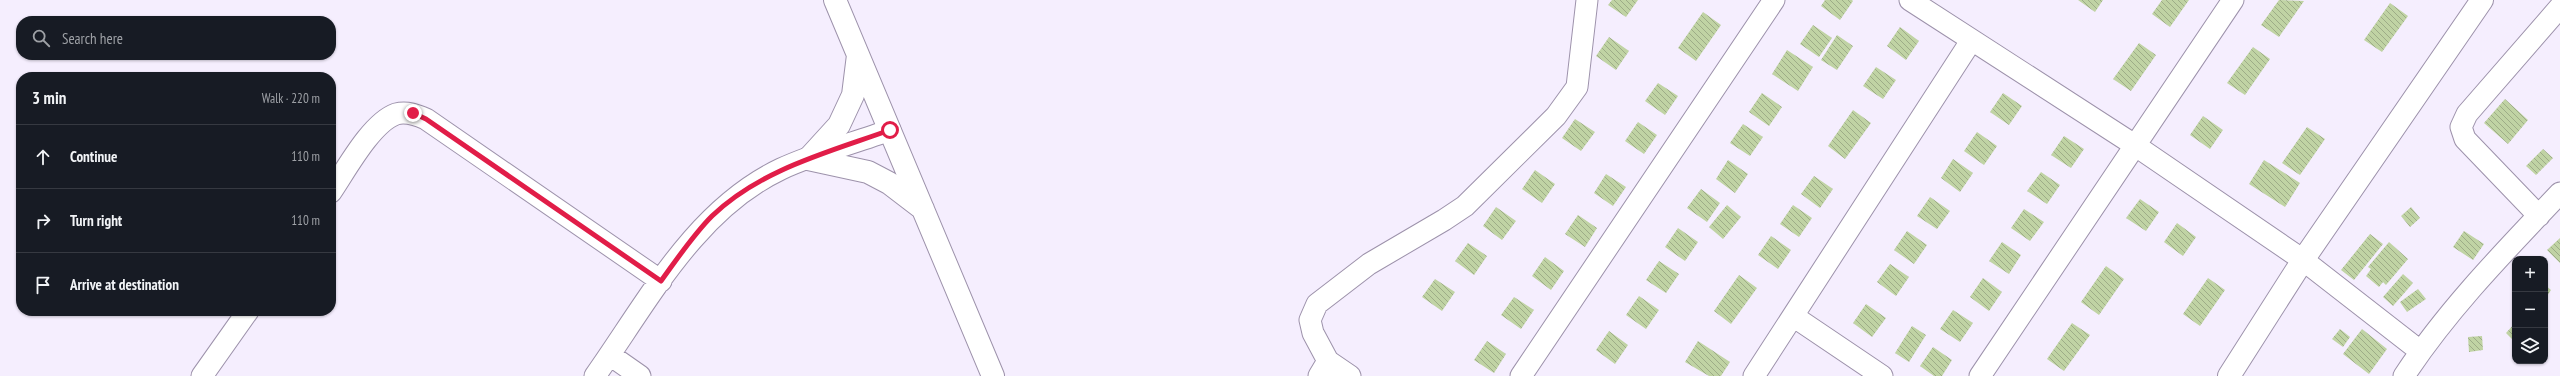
<!DOCTYPE html>
<meta charset="utf-8">
<style>
:root{--surface:#171b24;--page:#20242c;--text:#f1f3f6;--muted:#9ea1a6;--line:#363941}
body{margin:0;font-family:"PT Sans Narrow",sans-serif;background:var(--page);color:var(--text)}
.controls{position:absolute;right:12px;bottom:12px;display:grid;overflow:hidden;border-radius:8px;box-shadow:0 1px 3px #0004}
.controls button{width:36px;height:36px;display:grid;place-items:center;padding:0;border:0;border-bottom:1px solid var(--line);background:var(--surface);color:var(--text);font:20px sans-serif}
.stop{position:absolute;width:12px;height:12px;margin:-9px;border:3px solid #e11d48;border-radius:50%;background:#fff}
.stop.end{background:#e11d48;border-color:#fff;box-shadow:0 1px 4px #0008}
.list{margin:0;padding:0;list-style:none}
h2{display:flex;justify-content:space-between;align-items:center;height:52px;margin:0;padding:0 16px;font-size:17px}
h2 small{font-size:13px;font-weight:400;color:var(--muted)}
.list li{display:grid;grid-template-columns:26px 1fr auto;gap:12px;align-items:center;box-sizing:border-box;height:64px;padding:0 16px;border-top:1px solid var(--line)}
.list b{display:block;font-size:15px;white-space:nowrap}
.list em{font-size:13px;font-style:normal;color:var(--muted)}
.icon{flex:none;width:22px;height:22px;fill:none;stroke:currentColor;stroke-width:2;stroke-linecap:round;stroke-linejoin:round}
.map{position:relative;flex:none;width:2560px;height:376px;overflow:hidden}
.search{position:absolute;background:var(--surface);box-shadow:0 1px 3px #0004;left:16px;top:16px;width:320px;height:44px;display:flex;align-items:center;gap:10px;box-sizing:border-box;padding:0 14px;border-radius:16px;color:var(--muted);font-size:15px}
.panel{position:absolute;background:var(--surface);box-shadow:0 1px 3px #0004;left:16px;top:72px;width:320px;height:244px;border-radius:16px}
.map>svg:first-child{display:block}
.building{fill:url(#building-back-hatch)}
.lines{fill:none;stroke-linecap:round;stroke-linejoin:round}
.minor-casing{stroke:#9d92ab;stroke-width:23}
.tertiary-casing{stroke:#9d92ab;stroke-width:24}
.minor{stroke:#fff;stroke-width:21}
.tertiary{stroke:#fff;stroke-width:22}
.route{stroke:#e11d48;stroke-width:5}
</style>
<div class="map">
<svg width="2560" height="376" viewBox="0 0 2560 376">
<defs>
<pattern id="building-back-hatch" width="6" height="6" patternUnits="userSpaceOnUse"><rect width="6" height="6" fill="#c0d3a4"/><path d="M-1 5l2 2M0 0l6 6M5-1l2 2" fill="none" stroke="#9dac87"/></pattern>
</defs>
<rect width="100%" height="100%" fill="#f5eefe"/>
<path class="building" d="M 1612,0 L 1638,0 L 1626,17 L 1608,5 Z
M 1825,0 L 1852,0 L 1853,1 L 1840,20 L 1821,6 Z
M 2078,0 L 2103,0 L 2095,12 Z
M 2162,0 L 2189,0 L 2170,27 L 2152,14 Z
M 2279,0 L 2304,1 L 2279,37 L 2261,25 Z
M 2390,3 L 2408,16 L 2382,52 L 2364,40 Z
M 1703,12 L 1721,25 L 1696,61 L 1678,48 Z
M 1813,25 L 1832,38 L 1819,57 L 1800,44 Z
M 1900,27 L 1919,41 L 1906,60 L 1887,46 Z
M 1837,35 L 1853,46 L 1837,70 L 1821,60 Z
M 1609,37 L 1629,51 L 1616,70 L 1596,56 Z
M 2139,43 L 2156,55 L 2131,91 L 2113,79 Z
M 2253,47 L 2270,59 L 2245,95 L 2227,83 Z
M 1787,50 L 1813,67 L 1798,91 L 1772,74 Z
M 1876,67 L 1896,80 L 1883,99 L 1863,86 Z
M 1658,83 L 1678,96 L 1665,115 L 1645,101 Z
M 1762,93 L 1782,107 L 1769,126 L 1749,112 Z
M 2003,93 L 2022,106 L 2009,125 L 1990,112 Z
M 2505,99 L 2528,120 L 2508,144 L 2484,123 Z
M 1853,110 L 1871,123 L 1845,159 L 1828,146 Z
M 2203,116 L 2223,130 L 2210,149 L 2190,135 Z
M 1575,119 L 1595,132 L 1581,151 L 1562,138 Z
M 1638,122 L 1657,135 L 1644,154 L 1625,141 Z
M 1743,124 L 1763,137 L 1750,156 L 1730,143 Z
M 2307,127 L 2325,139 L 2300,175 L 2282,163 Z
M 1977,132 L 1997,146 L 1984,165 L 1964,151 Z
M 2064,136 L 2084,149 L 2071,168 L 2051,155 Z
M 2543,149 L 2553,158 L 2536,175 L 2526,166 Z
M 1953,159 L 1973,173 L 1960,192 L 1941,178 Z
M 1728,160 L 1748,174 L 1735,193 L 1716,179 Z
M 2264,160 L 2300,183 L 2285,207 L 2249,184 Z
M 1535,170 L 1555,184 L 1542,203 L 1522,189 Z
M 2041,172 L 2060,185 L 2047,204 L 2027,191 Z
M 1606,174 L 1626,187 L 1613,206 L 1594,193 Z
M 1814,176 L 1833,189 L 1820,208 L 1801,194 Z
M 1701,189 L 1720,203 L 1707,222 L 1687,208 Z
M 1930,197 L 1950,211 L 1937,229 L 1917,216 Z
M 2140,199 L 2159,212 L 2146,231 L 2126,218 Z
M 1727,205 L 1741,217 L 1723,239 L 1709,227 Z
M 1793,205 L 1812,218 L 1799,237 L 1780,224 Z
M 1496,207 L 1516,221 L 1502,240 L 1483,226 Z
M 2411,207 L 2420,218 L 2410,227 L 2401,216 Z
M 2024,209 L 2044,222 L 2030,241 L 2011,228 Z
M 1578,215 L 1597,228 L 1585,247 L 1565,234 Z
M 2177,223 L 2196,237 L 2183,256 L 2164,242 Z
M 1678,228 L 1698,242 L 1685,261 L 1665,247 Z
M 1907,231 L 1927,245 L 1914,264 L 1894,250 Z
M 2464,231 L 2484,244 L 2473,260 L 2453,247 Z
M 2370,234 L 2383,244 L 2354,280 L 2341,270 Z
M 1771,236 L 1791,250 L 1778,269 L 1758,255 Z
M 2560,238 L 2560,263 L 2547,250 Z
M 2002,242 L 2021,255 L 2009,274 L 1989,261 Z
M 2389,242 L 2408,259 L 2386,285 L 2383,282 L 2379,287 L 2366,276 L 2371,269 L 2368,267 Z
M 1468,243 L 1487,256 L 1474,275 L 1455,261 Z
M 1545,257 L 1564,271 L 1551,290 L 1532,276 Z
M 1659,261 L 1679,274 L 1666,293 L 1646,280 Z
M 1890,264 L 1909,277 L 1896,296 L 1877,282 Z
M 2106,266 L 2124,279 L 2099,315 L 2081,302 Z
M 2403,274 L 2413,283 L 2393,306 L 2383,297 Z
M 1739,275 L 1757,288 L 1731,324 L 1714,311 Z
M 1983,278 L 2002,292 L 1989,311 L 1970,297 Z
M 2208,278 L 2225,290 L 2200,326 L 2183,314 Z
M 1435,279 L 1455,292 L 1442,311 L 1422,297 Z
M 2545,285 L 2551,290 L 2545,299 Z
M 2418,289 L 2426,299 L 2407,312 L 2400,302 Z
M 1639,296 L 1659,310 L 1646,329 L 1626,315 Z
M 1514,297 L 1534,310 L 1521,329 L 1501,315 Z
M 1866,304 L 1886,318 L 1872,337 L 1853,323 Z
M 1953,310 L 1973,323 L 1960,342 L 1940,329 Z
M 2072,323 L 2090,335 L 2064,371 L 2047,359 Z
M 2515,323 L 2515,342 L 2506,333 Z
M 1912,326 L 1926,335 L 1909,362 L 1895,353 Z
M 2340,329 L 2350,337 L 2343,347 L 2332,339 Z
M 2362,329 L 2387,349 L 2369,374 L 2343,354 Z
M 1609,331 L 1628,345 L 1615,364 L 1596,350 Z
M 2482,336 L 2483,350 L 2469,352 L 2468,337 Z
M 1487,341 L 1506,354 L 1494,373 L 1474,360 Z
M 1698,341 L 1730,362 L 1721,376 L 1709,376 L 1685,362 Z
M 1933,347 L 1952,360 L 1942,376 L 1934,376 L 1920,366 Z"/>
<g class="lines">
<defs>
<path id="minor" d="M 1910,0 L 2136,146 L 2303,260 L 2420,351
M 331,192 C 346,170 371,123 396,114 C 407,111 417,115 426,119 L 661,281
M 2539,216 L 2465,139 L 2461,127 L 2467,114 L 2560,7
M 1793,316 L 1882,376
M 610,355 L 640,376
M 1328,361 L 1313,333 L 1310,320 L 1317,304 L 1369,264 L 1444,220 L 1465,206 L 1556,116 L 1577,87 L 1587,0
M 202,376 L 248,311
M 595,376 C 648,301 695,210 781,169 C 815,153 855,143 890,130
M 1319,376 L 1328,361 L 1350,376
M 1521,376 L 1774,0
M 1754,376 L 1971,41
M 1980,376 L 2233,0
M 2404,376 C 2448,309 2505,251 2560,193"/>
<path id="tertiary" d="M 835,0 L 993,376
M 858,55 L 853,95 L 839,125 L 808,159 L 868,172 L 889,183 L 923,209
M 2229,376 L 2303,260 L 2482,0"/>
</defs>
<use href="#minor" class="minor-casing"/>
<use href="#tertiary" class="tertiary-casing"/>
<use href="#minor" class="minor"/>
<use href="#tertiary" class="tertiary"/>
</g>
<g class="lines">
<path class="route" d="M 413,113 L 426,119 L 661,281 C 677,259 693,235 712,216 C 761,169 829,152 890,130"/>
</g>
</svg>
<div class="controls">
<button>+</button>
<button>−</button>
<button><svg class="icon" aria-label="layers" viewBox="0 0 24 24"><path d="M12 4l9 5-9 5-9-5zM3 14l9 5 9-5"/></svg></button>
</div>
<div class="stop" style="left:890px;top:130px"></div>
<div class="stop end" style="left:413px;top:113px"></div>
<div class="search"><svg class="icon" aria-label="search" viewBox="0 0 24 24"><circle cx="10" cy="10" r="6"/><path d="M15 15l6 6"/></svg>Search here</div>
<section class="panel">
<h2>3 min<small>Walk · 220 m</small></h2>
<ul class="list">
<li><svg class="icon" aria-label="ahead" viewBox="0 0 24 24"><path d="M12 20V5M6 11l6-6 6 6"/></svg><div><b>Continue</b></div><em>110 m</em></li>
<li><svg class="icon" aria-label="right" viewBox="0 0 24 24"><path d="M7 20v-9h11M14 6l5 5-5 5"/></svg><div><b>Turn right</b></div><em>110 m</em></li>
<li><svg class="icon" aria-label="arrive" viewBox="0 0 24 24"><path d="M6 21V4h12l-3 4 3 4H6"/></svg><div><b>Arrive at destination</b></div></li>
</ul>
</section>
</div>
